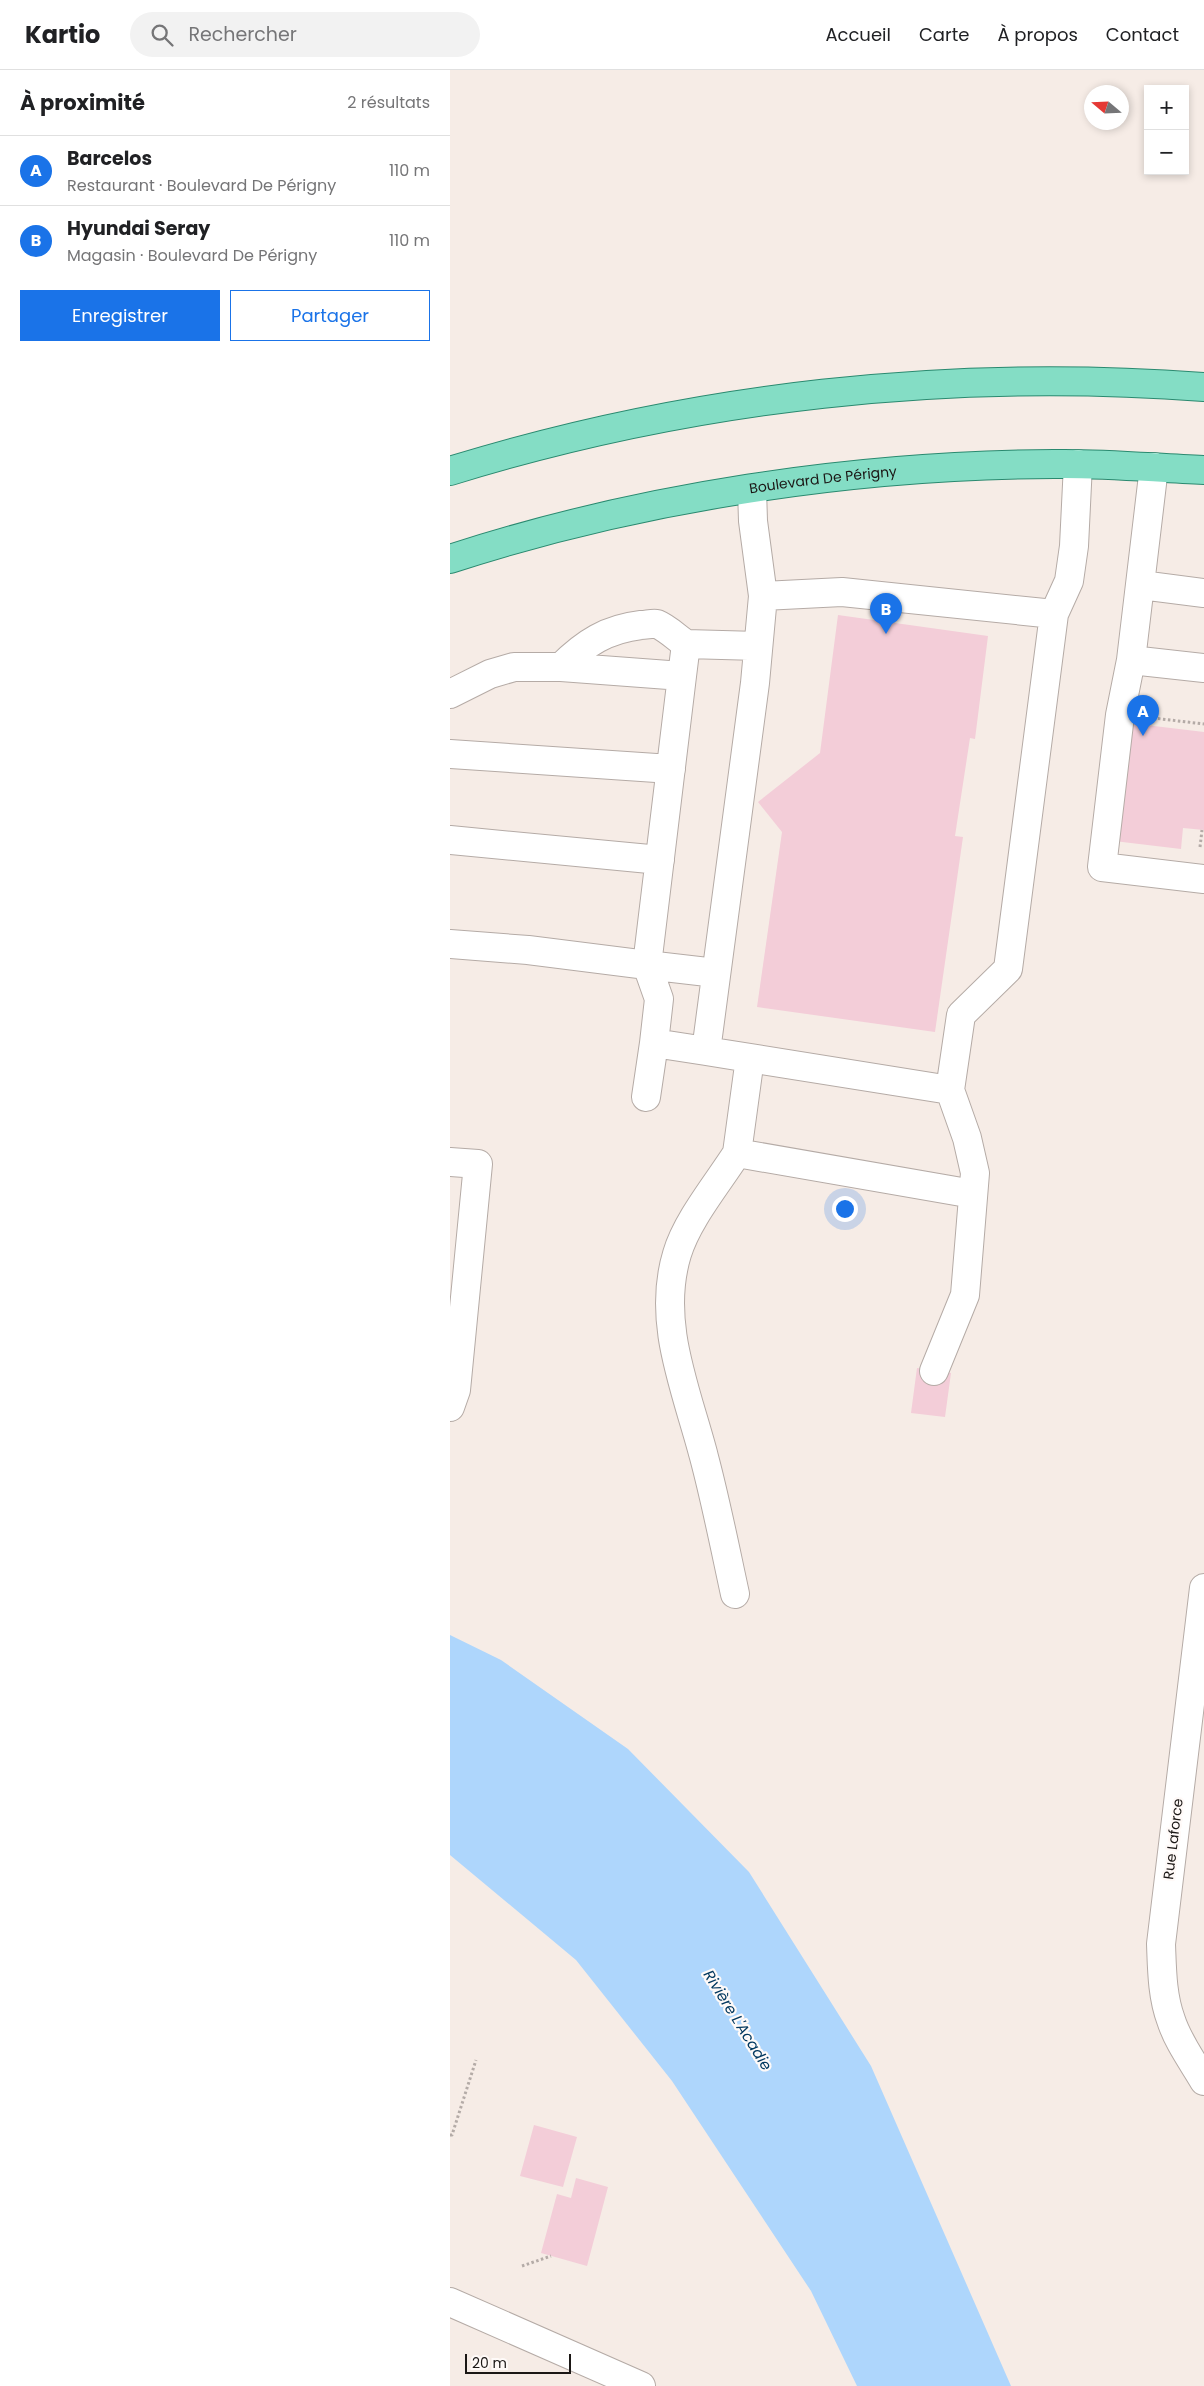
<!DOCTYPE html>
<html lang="fr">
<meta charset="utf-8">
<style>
:root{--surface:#fff;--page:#f2f2f2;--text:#202124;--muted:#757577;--line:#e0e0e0;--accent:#1a73e8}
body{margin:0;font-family:Poppins,sans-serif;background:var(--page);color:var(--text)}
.controls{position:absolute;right:15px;top:15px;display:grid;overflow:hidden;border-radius:0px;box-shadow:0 2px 8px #0003}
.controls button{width:45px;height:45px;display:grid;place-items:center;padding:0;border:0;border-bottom:1px solid var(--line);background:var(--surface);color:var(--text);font:25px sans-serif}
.compass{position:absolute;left:634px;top:15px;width:45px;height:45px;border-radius:50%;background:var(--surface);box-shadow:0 2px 8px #0003;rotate:289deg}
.scale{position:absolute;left:15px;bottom:12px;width:106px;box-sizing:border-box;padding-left:5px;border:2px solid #1b1715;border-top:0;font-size:14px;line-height:18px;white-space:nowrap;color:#1b1715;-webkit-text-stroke:4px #fffaf8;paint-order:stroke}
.you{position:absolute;left:394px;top:1138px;width:18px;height:18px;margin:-12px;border:4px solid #fff;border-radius:50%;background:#1a73e8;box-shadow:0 0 0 8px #1a73e833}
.badge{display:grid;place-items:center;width:32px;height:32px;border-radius:50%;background:var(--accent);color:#fff;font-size:16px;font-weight:700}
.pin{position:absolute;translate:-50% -41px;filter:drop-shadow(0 1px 2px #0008)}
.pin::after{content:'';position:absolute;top:26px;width:18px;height:15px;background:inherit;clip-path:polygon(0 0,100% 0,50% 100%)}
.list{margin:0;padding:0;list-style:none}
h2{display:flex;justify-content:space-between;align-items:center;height:65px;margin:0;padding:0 20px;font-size:21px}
h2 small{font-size:16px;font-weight:400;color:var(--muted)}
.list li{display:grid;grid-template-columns:32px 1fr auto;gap:15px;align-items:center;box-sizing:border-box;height:70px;padding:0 20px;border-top:1px solid var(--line)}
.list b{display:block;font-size:19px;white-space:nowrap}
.list p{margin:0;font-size:16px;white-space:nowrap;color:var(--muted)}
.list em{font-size:16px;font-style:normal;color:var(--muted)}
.actions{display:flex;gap:10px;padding:15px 20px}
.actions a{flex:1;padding:11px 0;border:1px solid var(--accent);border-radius:0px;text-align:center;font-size:18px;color:var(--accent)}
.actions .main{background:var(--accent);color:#fff}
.icon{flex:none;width:28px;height:28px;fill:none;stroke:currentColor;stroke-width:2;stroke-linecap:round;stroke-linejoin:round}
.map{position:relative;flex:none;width:754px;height:2316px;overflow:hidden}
header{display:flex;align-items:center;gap:30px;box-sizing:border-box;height:70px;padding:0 25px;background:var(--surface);border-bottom:1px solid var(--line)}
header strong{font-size:24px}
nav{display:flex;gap:28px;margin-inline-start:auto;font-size:18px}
.search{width:350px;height:45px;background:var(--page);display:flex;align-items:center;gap:12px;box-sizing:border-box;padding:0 18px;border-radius:28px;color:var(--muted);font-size:19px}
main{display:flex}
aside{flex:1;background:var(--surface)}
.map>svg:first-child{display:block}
.water{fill:#aed6fc}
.building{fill:#f3cdd8}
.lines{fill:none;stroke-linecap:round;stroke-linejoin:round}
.minor-casing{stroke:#b5aba6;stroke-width:30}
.major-casing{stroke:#2a896f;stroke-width:30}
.path{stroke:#b4aba7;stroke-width:3;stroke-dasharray:2.5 2.5;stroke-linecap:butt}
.minor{stroke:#fff;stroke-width:28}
.major{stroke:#84ddc5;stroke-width:28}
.labels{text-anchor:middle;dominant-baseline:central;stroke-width:4.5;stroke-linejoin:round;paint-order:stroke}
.street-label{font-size:14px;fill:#1b1715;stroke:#fffaf8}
.water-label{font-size:15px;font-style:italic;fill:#033960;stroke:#fffaf8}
</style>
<header>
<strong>Kartio</strong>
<div class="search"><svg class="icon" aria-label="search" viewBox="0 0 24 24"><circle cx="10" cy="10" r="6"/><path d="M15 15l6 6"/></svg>Rechercher</div>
<nav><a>Accueil</a><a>Carte</a><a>À propos</a><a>Contact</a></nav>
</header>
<main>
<aside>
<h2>À proximité<small>2 résultats</small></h2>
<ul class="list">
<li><span class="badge">A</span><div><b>Barcelos</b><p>Restaurant · Boulevard De Périgny</p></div><em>110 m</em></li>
<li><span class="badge">B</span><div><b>Hyundai Seray</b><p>Magasin · Boulevard De Périgny</p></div><em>110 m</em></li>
</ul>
<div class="actions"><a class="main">Enregistrer</a><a>Partager</a></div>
</aside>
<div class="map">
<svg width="754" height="2316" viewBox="0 0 754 2316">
<rect width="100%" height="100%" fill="#f6ece6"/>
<path class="water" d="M 0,1565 L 51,1590 L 178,1679 L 299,1802 L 421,1996 L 561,2316 L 407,2316 L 361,2221 L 222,2011 L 126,1890 L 0,1785 Z"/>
<path class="building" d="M 388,545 L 538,566 L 525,669 L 520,668 L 505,766 L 513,767 L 485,962 L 307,937 L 332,762 L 308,732 L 370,683 Z
M 679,653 L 754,662 L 754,760 L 733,758 L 731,779 L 664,771 Z
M 467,1298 L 501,1303 L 495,1347 L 461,1343 Z
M 84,2055 L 127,2067 L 113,2117 L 70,2106 Z
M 126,2108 L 158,2117 L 137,2196 L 91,2183 L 107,2124 L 121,2128 Z"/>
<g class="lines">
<defs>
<path id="minor" d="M 704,397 L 681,590 L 754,598
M 302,419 L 303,451 L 313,526 L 392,522 L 604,544 L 619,511 L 624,476 L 628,394
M 691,515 L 754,523
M 313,526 L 305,613 L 256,981 L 500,1020 L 511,945 L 558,899 L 604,544
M 681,590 L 670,645 L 652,797 L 754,809
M 111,597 C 135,573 157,559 191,555 C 196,555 203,553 207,554 C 217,558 227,568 236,574
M 0,624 L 40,604 L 64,597 L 111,597 L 232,606
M 0,684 L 221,699
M 0,770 L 210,790
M 0,874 L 78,880 L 197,895 L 209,929 L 204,973 L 256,981
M 266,903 L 197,895 L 232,606 L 236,574 L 308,576
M 300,988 L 287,1083 L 523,1124
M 196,1027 L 204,973
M 0,1092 L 28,1094 L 6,1320 L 0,1337
M 484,1301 L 515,1225 L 525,1103 L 517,1068 L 500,1020
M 754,1518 L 711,1874 C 712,1899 712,1926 721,1950 C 728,1972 743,1992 754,2011
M 285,1524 C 275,1478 266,1432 254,1387 C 237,1321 206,1253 227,1184 C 237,1150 268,1113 287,1083
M 0,2232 L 191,2316"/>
<g id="major">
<path d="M 0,401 C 243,326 500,298 754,317"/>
<path id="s1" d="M 0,489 C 190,427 405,395 604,394 C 654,393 704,398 754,400"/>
</g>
</defs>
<use href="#minor" class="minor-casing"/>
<use href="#major" class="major-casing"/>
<path class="path" d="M 703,648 L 754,654
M 750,777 L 752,760
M 0,2065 L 2,2065 L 26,1990
M 72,2196 L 101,2186"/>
<use href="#minor" class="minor"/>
<use href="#major" class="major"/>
</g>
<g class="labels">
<g class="street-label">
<text stroke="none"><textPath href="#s1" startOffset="382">Boulevard De Périgny</textPath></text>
<text transform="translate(723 1769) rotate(-83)">Rue Laforce</text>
</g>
<g class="water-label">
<text transform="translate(288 1950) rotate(58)">Rivière L'Acadie</text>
</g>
</g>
</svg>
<div class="controls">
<button>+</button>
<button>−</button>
</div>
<svg class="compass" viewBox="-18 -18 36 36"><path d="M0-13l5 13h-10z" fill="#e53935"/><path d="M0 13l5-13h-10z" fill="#757577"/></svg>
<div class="scale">20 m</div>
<div class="you"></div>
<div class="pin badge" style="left:693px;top:666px">A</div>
<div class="pin badge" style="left:436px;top:564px">B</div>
</div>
</main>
